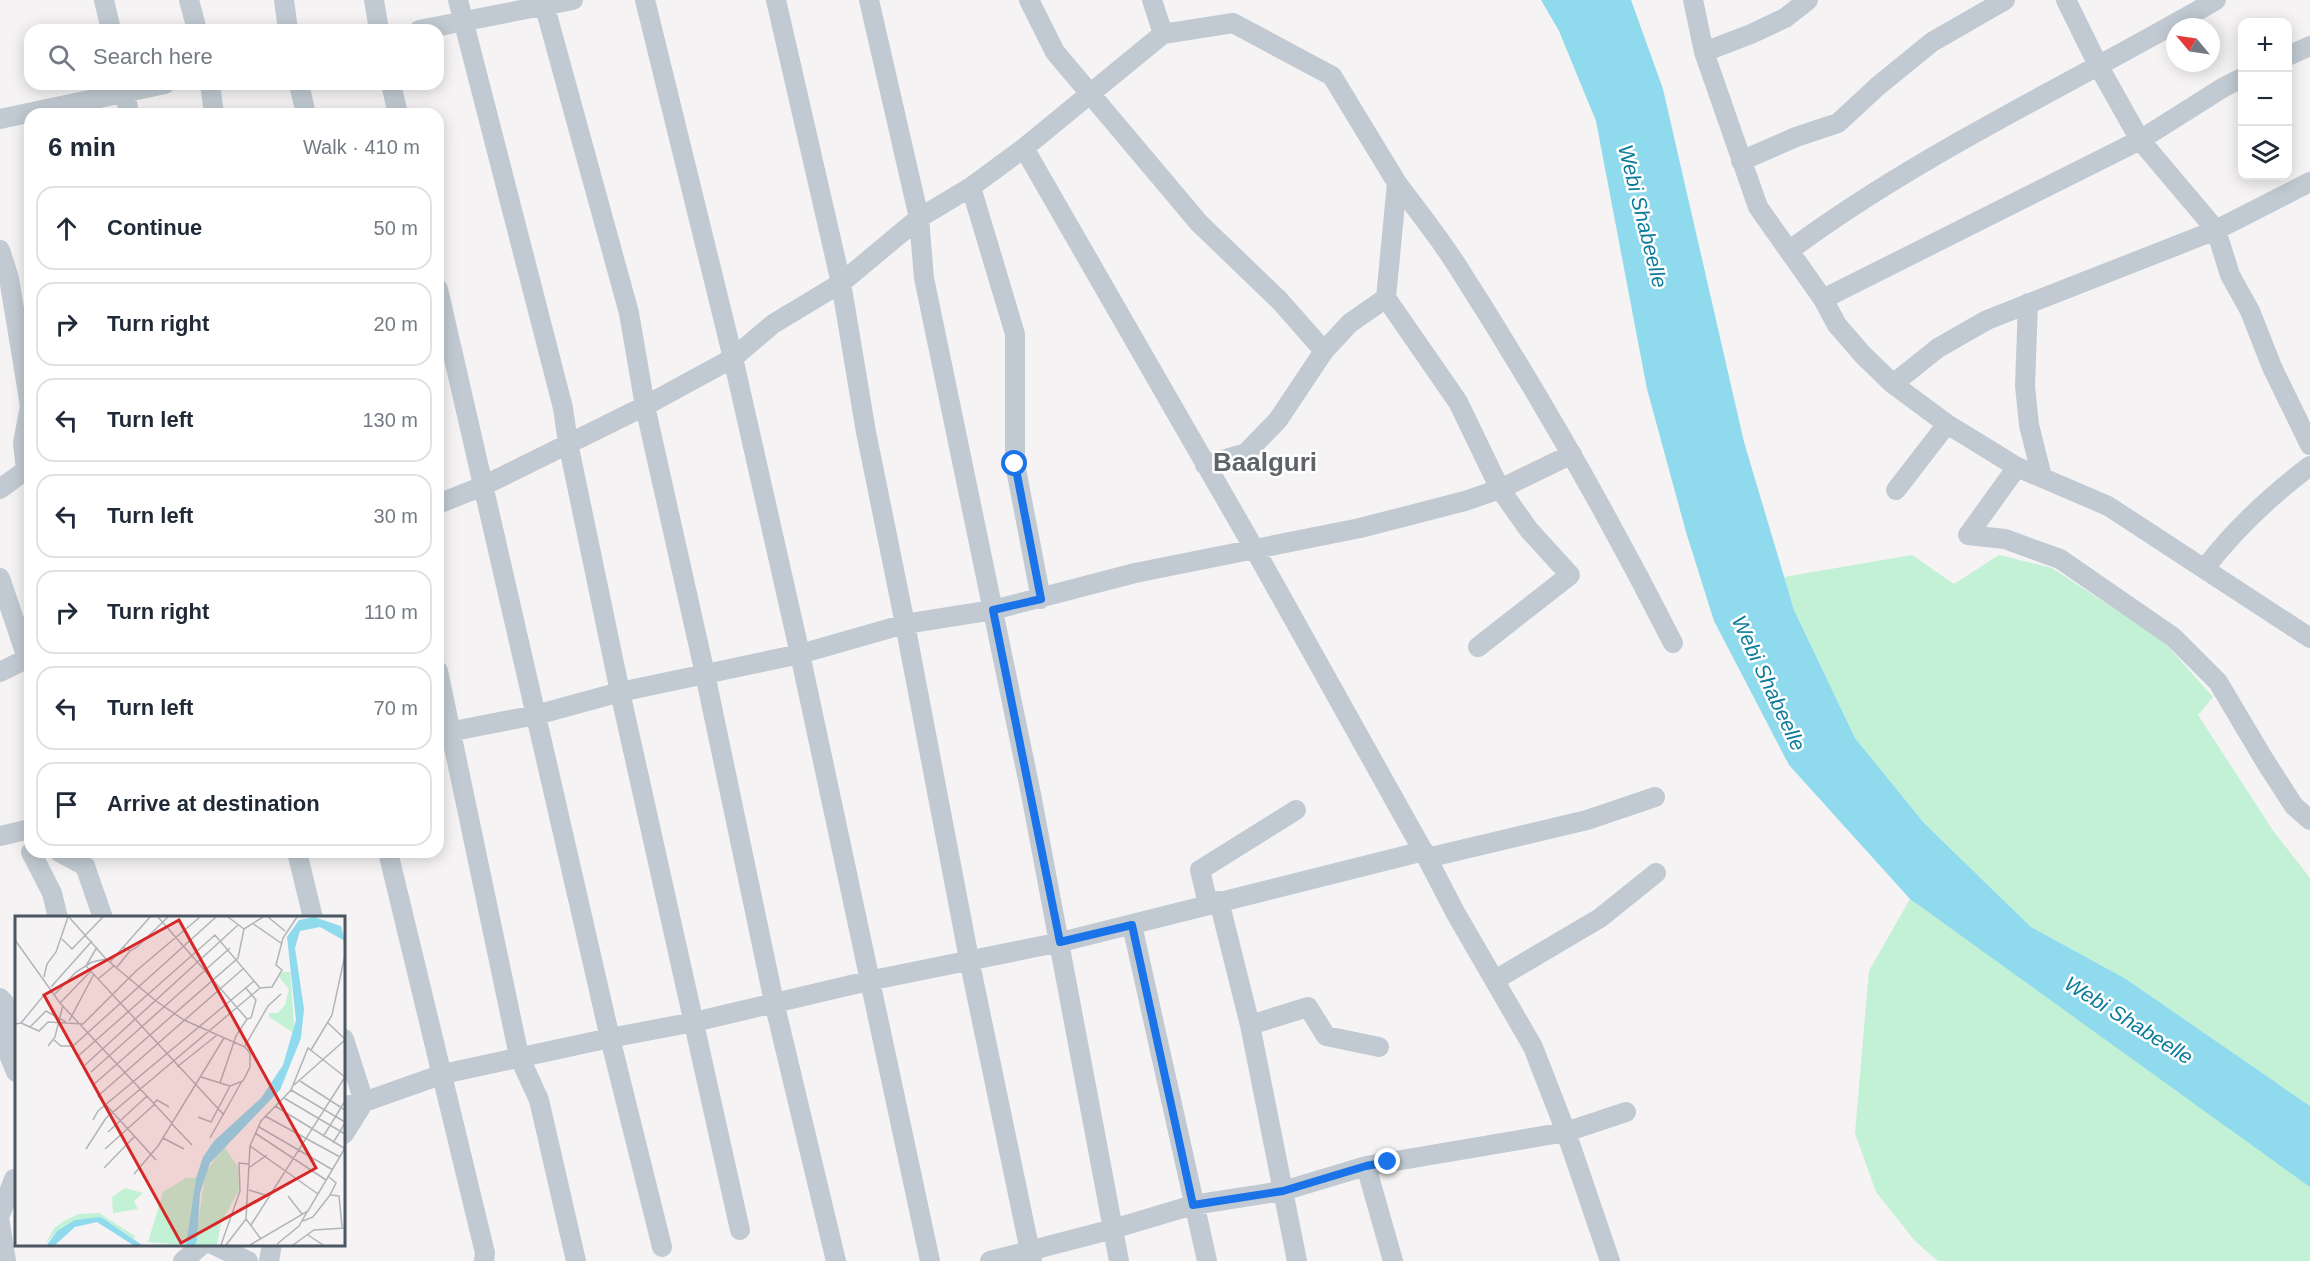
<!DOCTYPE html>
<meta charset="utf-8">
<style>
:root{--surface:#fff;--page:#f6f6f7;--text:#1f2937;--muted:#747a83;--line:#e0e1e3}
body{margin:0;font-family:Helvetica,sans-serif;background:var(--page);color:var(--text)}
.controls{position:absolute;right:18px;top:18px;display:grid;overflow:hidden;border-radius:12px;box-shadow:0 3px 15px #0003}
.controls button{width:54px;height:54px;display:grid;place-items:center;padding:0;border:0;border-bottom:2px solid var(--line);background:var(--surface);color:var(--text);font:30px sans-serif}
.compass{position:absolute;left:2166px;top:18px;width:54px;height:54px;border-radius:50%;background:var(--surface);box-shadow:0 3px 15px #0003;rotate:299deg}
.stop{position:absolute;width:18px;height:18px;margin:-14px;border:4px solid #1a73e8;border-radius:50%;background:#fff}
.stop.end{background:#1a73e8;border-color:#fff;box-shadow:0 2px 6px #0008}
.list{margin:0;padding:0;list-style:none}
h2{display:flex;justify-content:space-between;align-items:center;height:78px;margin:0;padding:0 24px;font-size:26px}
h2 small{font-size:20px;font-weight:400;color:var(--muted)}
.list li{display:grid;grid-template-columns:39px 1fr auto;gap:18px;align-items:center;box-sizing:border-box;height:84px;margin:0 12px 12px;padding:0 12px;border:2px solid var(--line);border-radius:18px}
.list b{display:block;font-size:22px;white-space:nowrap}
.list em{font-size:20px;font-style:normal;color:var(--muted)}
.icon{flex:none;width:33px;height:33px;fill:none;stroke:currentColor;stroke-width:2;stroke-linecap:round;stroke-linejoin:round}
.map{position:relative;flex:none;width:2310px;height:1261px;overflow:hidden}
.search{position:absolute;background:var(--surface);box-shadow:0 3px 15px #0003;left:24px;top:24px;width:420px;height:66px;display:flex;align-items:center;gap:15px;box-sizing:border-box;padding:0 21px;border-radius:18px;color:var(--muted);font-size:22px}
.panel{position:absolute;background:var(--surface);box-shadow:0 3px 15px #0003;left:24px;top:108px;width:420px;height:750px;border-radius:18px}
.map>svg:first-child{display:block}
.green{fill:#c3f1d5}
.water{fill:#90daee}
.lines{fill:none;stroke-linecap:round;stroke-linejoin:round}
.minor{stroke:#c1cad2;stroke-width:20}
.route{stroke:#1a73e8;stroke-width:8}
.labels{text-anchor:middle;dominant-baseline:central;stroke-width:5;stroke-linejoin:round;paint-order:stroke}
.water-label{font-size:21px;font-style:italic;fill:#0c7c9b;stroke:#fff}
.district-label{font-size:26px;font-weight:bold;fill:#5f6368;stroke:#fff}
.inset-road{fill:none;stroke:#b1b4b9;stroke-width:1.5}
.view{fill:#d62828;fill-opacity:0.15;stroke:#d62828;stroke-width:3}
.inset-edge{fill:none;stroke:#4a5661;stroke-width:3}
</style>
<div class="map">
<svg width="2310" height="1261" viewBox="0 0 2310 1261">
<rect width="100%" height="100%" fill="#f5f3f3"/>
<path class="green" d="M 1912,555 L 1954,584 L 1999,555 L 2052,568 L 2163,641 L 2213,697 L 2198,715 L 2274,832 L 2310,878 L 2310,1106 L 2126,979 L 2031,927 L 1924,823 L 1855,738 L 1794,610 L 1784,577 Z
M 1910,899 L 2307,1183 L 2310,1187 L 2310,1261 L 1938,1261 L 1915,1241 L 1876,1192 L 1855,1133 L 1869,971 Z"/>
<path class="water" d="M 1541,0 L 1631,0 L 1663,89 L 1744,442 L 1794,610 L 1855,738 L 1924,823 L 2031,927 L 2126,979 L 2310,1106 L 2310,1187 L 1910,899 L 1789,765 L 1714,621 L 1686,532 L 1647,389 L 1596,121 L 1559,31 Z"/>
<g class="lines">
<path class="minor" d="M 104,0 L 111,30
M 189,0 L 197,30
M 284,0 L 288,30
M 374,0 L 379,30
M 458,0 L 563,408 L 568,443 L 620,692 L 740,1230
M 543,0 L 629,313 L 645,406 L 705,674 L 774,1002 L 836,1261
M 645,0 L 733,358 L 800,654 L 930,1261
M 776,0 L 841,283 L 866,432 L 905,624 L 969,959 L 1032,1261
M 869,0 L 919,218 L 924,278 L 1031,794 L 1119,1261
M 1029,0 L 1055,52 L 1199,223 L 1280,301 L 1324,351
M 1152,0 L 1163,34
M 1693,0 L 1704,52 L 1758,207 L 1823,299 L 1837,325 L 1863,355 L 1893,384 L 1947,424 L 2017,467 L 2108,506 L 2310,638
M 2066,0 L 2099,67 L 2140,140 L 2216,230 L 2230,275 L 2250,311 L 2272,367 L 2310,445
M 419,30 L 573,0
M 1704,52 L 1751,34 L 1785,18 L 1808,0
M 2288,56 L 2310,46
M 124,84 L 129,114
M 210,84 L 214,114
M 299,84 L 306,114
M 391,84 L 398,114
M 0,119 L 165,84
M 1024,148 L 1255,550 L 1427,858 L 1455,912 L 1533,1047 L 1566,1132 L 1610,1261
M 1741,161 L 1796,137 L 1838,123 L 1878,86 L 1932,42 L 2005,0
M 1397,183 C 1417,210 1438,236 1456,264 C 1535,387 1607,513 1673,643
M 971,187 L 1015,334 L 1015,464 L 1041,599
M 0,250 L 9,278 L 30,406 L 23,443 L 26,470 L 0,489
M 1790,250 C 1922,152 2074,83 2216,0
M 438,289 L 610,1038 L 662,1247
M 1823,299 L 2140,140 L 2224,87 L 2242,78
M 2028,303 L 2025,386 L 2029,425 L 2042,477
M 1893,384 L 1938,348 L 1987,320 L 2216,230 L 2310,182
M 1205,465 L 1246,453 L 1278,420 L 1324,351 L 1350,323 L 1386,298
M 2017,467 L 1968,535 L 2005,539 L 2060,559 L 2173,637 L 2218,682 L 2265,761 L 2294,806 L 2310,820
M 1896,490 L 1947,424
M 438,504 L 483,486 L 645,406 L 733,358 L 773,324 L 841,283 L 919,218 L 971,187 L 1024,148 L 1163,34 L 1233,23 L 1332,76 L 1397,183 L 1386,298 L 1458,402 L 1500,489 L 1529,530 L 1570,575 L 1478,647
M 2205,568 C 2235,529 2270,496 2310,466
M 0,578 L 27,658
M 438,671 L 519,1056 L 539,1100 L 576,1261
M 0,672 L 30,657
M 438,734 L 536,715 L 620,692 L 800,654 L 905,624 L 993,610 L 1135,573 L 1360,528 L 1465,501 L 1500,489 L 1572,454
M 0,836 L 30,829
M 31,852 L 52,893 L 58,918
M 59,852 L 85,866 L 103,918
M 297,852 L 313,918
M 388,852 L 485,1253 L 484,1261
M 1427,858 L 1587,820 L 1655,797
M 1219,901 L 1250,1025 L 1297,1261
M 1208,904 L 1200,870 L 1296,810
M 1132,925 L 1207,1261
M 1495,980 L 1600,918 L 1656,873
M 0,998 L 4,1002 L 5,1045 L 16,1072
M 1250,1025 L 1308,1007 L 1326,1036 L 1379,1047
M 344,1039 L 364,1102 L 344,1134
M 344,1106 L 364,1102 L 443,1074 L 610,1038 L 694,1022 L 868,981 L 1061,942 L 1424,851
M 1366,1166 L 1393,1261
M 0,1215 L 14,1179
M 0,1223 L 6,1261
M 212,1244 L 248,1261
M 183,1261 L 203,1244
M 269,1261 L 272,1244
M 990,1261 L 1113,1229 L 1193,1205 L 1283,1191 L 1366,1166 L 1566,1132 L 1626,1112"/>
</g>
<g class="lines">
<path class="route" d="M 1015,464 L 1041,599 L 993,610 L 1060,942 L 1132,925 L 1193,1205 L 1283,1191 L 1366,1166 L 1388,1162"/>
</g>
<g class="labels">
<g class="water-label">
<text transform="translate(1643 216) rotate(76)">Webi Shabeelle</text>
<text transform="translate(1769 683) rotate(65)">Webi Shabeelle</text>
<text transform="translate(2129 1020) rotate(32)">Webi Shabeelle</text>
</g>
<g class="district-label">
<text x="1265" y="462">Baalguri</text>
</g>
</g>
<g transform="translate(15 916)">
<rect width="330" height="330" fill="#f5f3f3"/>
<path d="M 267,56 L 275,56 L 280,118 L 254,101 L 254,97 L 263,97 L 270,89 L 274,73 L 264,61 ZM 208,229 L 223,251 L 224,274 L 206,307 L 202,329 L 180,329 L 190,259 ZM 171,262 L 181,262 L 171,329 L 133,326 L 148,276 ZM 110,272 L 128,277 L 119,285 L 123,293 L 98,297 L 97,281 ZM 84,297 L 120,320 L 119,323 L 86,301 L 42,315 L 30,329 L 39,312 L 51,304 L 64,298 Z" fill="#c3f1d5"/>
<path d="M 299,1 L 326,10 L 330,25 L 305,11 L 285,15 L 280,32 L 289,93 L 286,122 L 265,174 L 195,247 L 185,277 L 182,324 L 180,329 L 171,329 L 181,262 L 188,241 L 199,225 L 246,182 L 268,149 L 281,104 L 272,21 L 284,4 ZM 86,301 L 127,329 L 118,329 L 82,306 L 60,311 L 40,329 L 32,329 L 42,315 L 60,304 Z" fill="#90daee"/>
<path class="inset-road" d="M 54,1 L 91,43 L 141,85 L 169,104 L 230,131 L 235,137 L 235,151 L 228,165 L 215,170 L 196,206 L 183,201M 143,1 L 232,103 L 221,120 L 205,167M 213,1 L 229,13M 253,1 L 270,15M 237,7 L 266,27M 47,23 L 57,33 L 88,1M 0,24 L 45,87 L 157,207M 82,31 L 71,50 L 209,199M 108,31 L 115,35 L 122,31 L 153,1M 95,46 L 135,1M 102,51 L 115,35M 29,61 L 32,48 L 41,36 L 53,1M 83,63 L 100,49M 36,71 L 77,25M 230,71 L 241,84 L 236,102 L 232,103M 40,78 L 61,56 L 77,46 L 91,43M 45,87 L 76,55M 54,105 L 79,58M 6,107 L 24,115 L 33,106 L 68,108 L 121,55 L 185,1M 313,107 L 330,123M 0,108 L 6,107 L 29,79 L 38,75M 15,111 L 31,95 L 51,106M 39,124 L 46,130 L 58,130 L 201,1M 33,130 L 40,121 L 48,89M 230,130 L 253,90 L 266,78M 296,134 L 317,99 L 330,39M 62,141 L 200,19 L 245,72 L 257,71 L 267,54 L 261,49 L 268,22 L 282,1M 70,149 L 223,9M 162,151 L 202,119M 76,156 L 215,32M 186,161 L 215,170M 285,165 L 330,194M 78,169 L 223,42 L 229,13 L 248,1M 279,169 L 330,124M 276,174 L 330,206M 269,182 L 330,218M 139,187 L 142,184 L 154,191M 260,190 L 329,232M 250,200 L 325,241M 78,204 L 83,195 L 239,65M 157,208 L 177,229M 244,211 L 318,254M 93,216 L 132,180M 240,217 L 311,264M 308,221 L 330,185M 148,222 L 169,233M 195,222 L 227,165M 318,227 L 330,207M 235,230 L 303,278M 71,233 L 91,202 L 245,72M 90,233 L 140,188M 141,244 L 83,180 L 229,52M 235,251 L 252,239M 89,252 L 120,220M 119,258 L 143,230 L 209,122M 234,274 L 253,280M 316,279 L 324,280 L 327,311M 273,280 L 287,298M 288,305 L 298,301 L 315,279 L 321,267 L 314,261M 236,309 L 330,161M 293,319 L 308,329M 246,323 L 231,303 L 235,230 L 246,205 L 276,174 L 293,132 L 330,161M 262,328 L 284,310 L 292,296M 206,329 L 225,275 L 224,247 L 234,248M 211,329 L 231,303M 235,329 L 293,295 L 330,232M 278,329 L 299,314 L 330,312"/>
<path class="view" d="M 164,4 L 301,252 L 166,327 L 29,79 Z"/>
<rect width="330" height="330" class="inset-edge"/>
</g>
</svg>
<div class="controls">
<button>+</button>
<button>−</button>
<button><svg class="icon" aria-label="layers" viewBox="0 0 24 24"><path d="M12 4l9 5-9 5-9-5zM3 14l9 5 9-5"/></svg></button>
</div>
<svg class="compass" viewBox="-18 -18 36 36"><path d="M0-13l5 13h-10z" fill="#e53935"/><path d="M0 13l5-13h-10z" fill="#747a83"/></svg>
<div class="stop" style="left:1015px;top:464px"></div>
<div class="stop end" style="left:1388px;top:1162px"></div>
<div class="search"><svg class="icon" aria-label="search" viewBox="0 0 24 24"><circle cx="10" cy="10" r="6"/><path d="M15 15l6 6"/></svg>Search here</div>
<section class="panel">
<h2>6 min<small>Walk · 410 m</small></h2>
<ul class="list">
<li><svg class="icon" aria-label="ahead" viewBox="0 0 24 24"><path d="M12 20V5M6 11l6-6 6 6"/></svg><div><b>Continue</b></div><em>50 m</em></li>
<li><svg class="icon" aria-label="right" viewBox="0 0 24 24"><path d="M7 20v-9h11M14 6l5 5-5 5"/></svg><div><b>Turn right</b></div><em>20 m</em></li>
<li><svg class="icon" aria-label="left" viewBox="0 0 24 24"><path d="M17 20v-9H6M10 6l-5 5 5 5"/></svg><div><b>Turn left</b></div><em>130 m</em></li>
<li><svg class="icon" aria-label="left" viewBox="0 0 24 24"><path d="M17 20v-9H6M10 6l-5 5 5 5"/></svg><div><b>Turn left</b></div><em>30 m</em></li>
<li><svg class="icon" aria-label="right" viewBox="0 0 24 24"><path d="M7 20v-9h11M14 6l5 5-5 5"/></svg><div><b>Turn right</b></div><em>110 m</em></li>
<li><svg class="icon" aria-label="left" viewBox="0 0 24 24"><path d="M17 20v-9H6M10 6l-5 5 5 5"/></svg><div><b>Turn left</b></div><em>70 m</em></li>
<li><svg class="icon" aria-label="arrive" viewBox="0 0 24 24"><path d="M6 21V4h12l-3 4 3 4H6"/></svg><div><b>Arrive at destination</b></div></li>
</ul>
</section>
</div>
